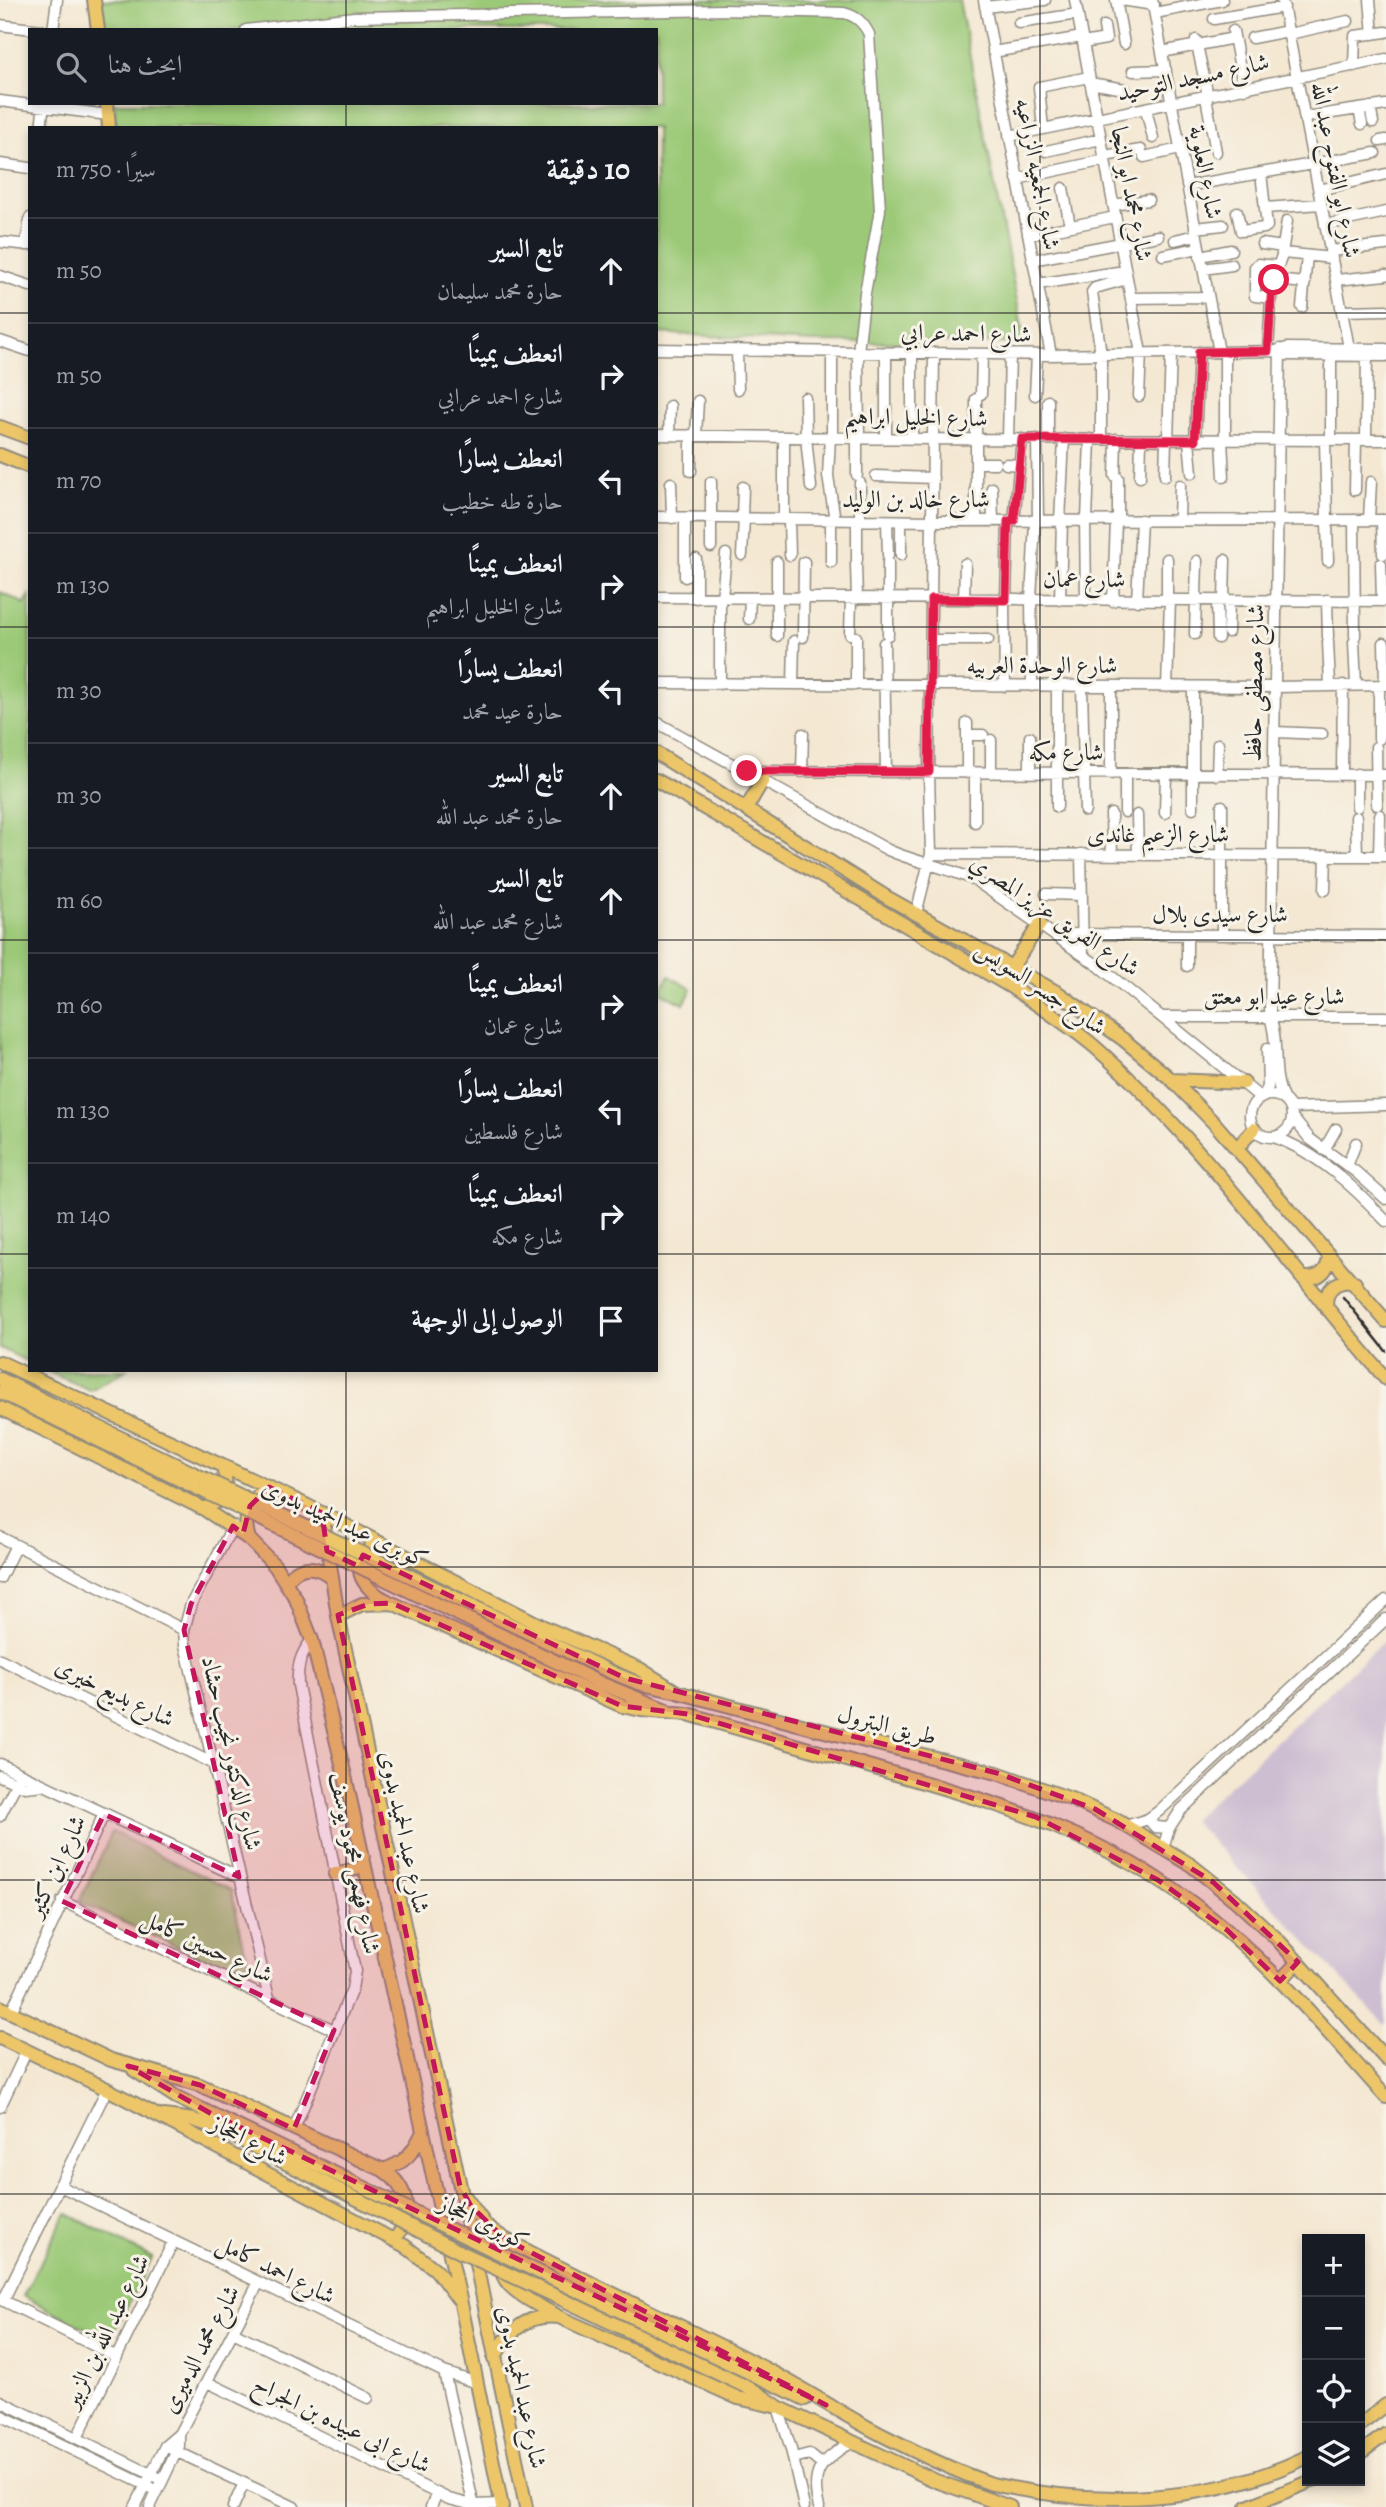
<!DOCTYPE html>
<html lang="ar">
<meta charset="utf-8">
<style>
:root{--surface:#171b24;--page:#20242c;--text:#f1f3f6;--muted:#9ea1a6;--line:#363941}
body{margin:0;font-family:Alegreya,Amiri,serif;background:var(--page);color:var(--text);direction:rtl}
.controls{position:absolute;right:21px;bottom:21px;display:grid;overflow:hidden;border-radius:0px;box-shadow:0 4px 10px #0003}
.controls button{width:63px;height:63px;display:grid;place-items:center;padding:0;border:0;border-bottom:2px solid var(--line);background:var(--surface);color:var(--text);font:35px sans-serif}
.stop{position:absolute;width:21px;height:21px;margin:-16px;border:5px solid #e11d48;border-radius:50%;background:#fff}
.stop.end{background:#e11d48;border-color:#fff;box-shadow:0 2px 7px #0008}
.list{margin:0;padding:0;list-style:none}
h2{display:flex;justify-content:space-between;align-items:center;height:91px;margin:0;padding:0 28px;font-size:30px}
h2 small{font-size:23px;font-weight:400;color:var(--muted)}
.list li{display:grid;grid-template-columns:46px 1fr auto;gap:21px;align-items:center;box-sizing:border-box;height:105px;padding:0 28px;border-top:2px solid var(--line)}
.list b{display:block;font-size:26px;white-space:nowrap}
.list p{margin:0;font-size:23px;white-space:nowrap;color:var(--muted)}
.list em{font-size:23px;font-style:normal;color:var(--muted)}
.icon{flex:none;width:38px;height:38px;fill:none;stroke:currentColor;stroke-width:2;stroke-linecap:round;stroke-linejoin:round}
.map{position:relative;flex:none;width:1386px;height:2507px;overflow:hidden;direction:ltr}
.search{position:absolute;background:var(--surface);box-shadow:0 4px 10px #0003;left:28px;top:28px;width:630px;height:77px;display:flex;align-items:center;gap:18px;box-sizing:border-box;padding:0 24px;border-radius:0px;color:var(--muted);font-size:26px}
.panel{position:absolute;background:var(--surface);box-shadow:0 4px 10px #0003;left:28px;top:126px;width:630px;height:1246px;border-radius:0px;direction:rtl}
.map>svg:first-child{display:block}
.industrial{fill:#cdbed2}
.green{fill:#9bc977;stroke:#637a51;stroke-width:2}
.lines{fill:none;stroke-linecap:round;stroke-linejoin:round}
.minor-casing{stroke:#908a7f;stroke-width:13}
.major-casing{stroke:#908a7f;stroke-width:16}
.minor{stroke:#fff;stroke-width:10}
.major{stroke:#ecc669;stroke-width:12}
.rail{stroke:#2b2b2b;stroke-width:2.5}
.major-bridge-casing{stroke:#908a7f;stroke-width:16;stroke-linecap:butt}
.major-bridge{stroke:#ecc669;stroke-width:12}
.route{stroke:#e11d48;stroke-width:9}
.marked{fill:#c2185b;fill-opacity:0.2;stroke:#c2185b;stroke-width:5;stroke-dasharray:14 9;stroke-linejoin:round}
.grid{fill:none;stroke:#2b2b2b;stroke-width:2;stroke-opacity:0.55}
.labels{text-anchor:middle;dominant-baseline:central;stroke-width:6;stroke-linejoin:round;paint-order:stroke}
.street-label{font-size:24px;fill:#2b2b2b;stroke:#f7f3e8}
</style>
<div class="map">
<svg width="1386" height="2507" viewBox="0 0 1386 2507">
<rect width="100%" height="100%" fill="#f7f3e8"/>
<filter id="ink" filterUnits="userSpaceOnUse"><feTurbulence type="fractalNoise" baseFrequency=".0143" numOctaves="2"/><feDisplacementMap in="SourceGraphic" scale="14" xChannelSelector="R" yChannelSelector="G"/><feConvolveMatrix kernelMatrix="1 2 1 2 8 2 1 2 1" color-interpolation-filters="sRGB"/></filter>
<filter id="wash" filterUnits="userSpaceOnUse"><feTurbulence type="fractalNoise" baseFrequency=".00686" numOctaves="4" result="noise"/><feDisplacementMap in="SourceGraphic" scale="28" xChannelSelector="R" yChannelSelector="G"/><feGaussianBlur stdDeviation="1.57" result="paint"/><feColorMatrix in="noise" values="0 0 0 0 0 0 0 0 0 0 0 0 0 0 0 0 0 1.4 0 .05"/><feComposite in="paint" operator="in"/></filter>
<g filter="url(#wash)">
<rect width="100%" height="100%" fill="#f4e8d3"/>
<path class="industrial" d="M 1386,1639 L 1386,2026 L 1192,1820 Z"/>
<path class="green" d="M 101,0 L 959,0 L 1025,343 L 813,342 L 656,333 L 656,128 L 116,128 L 114,103 L 656,103 L 656,30 L 105,30 Z
M 0,592 L 25,604 L 30,593 L 30,1363 L 0,1348 Z
M 669,976 L 692,989 L 684,1004 L 660,992 Z
M 45,1370 L 126,1370 L 90,1390 Z
M 112,1832 L 231,1890 L 252,1981 L 79,1902 Z
M 66,2213 L 152,2258 L 110,2341 L 23,2296 Z"/>
</g>
<g filter="url(#ink)">
<g class="lines">
<defs>
<path id="minor" d="M 984,0 L 1051,355
M 1075,0 L 1141,353 L 1139,396
M 1116,0 L 1124,44
M 1121,0 L 1154,5
M 1152,0 L 1219,352
M 1282,0 L 1349,348
M 1370,0 L 1373,34
M 985,7 L 1045,0
M 1155,13 L 1222,0
M 1214,19 L 1284,7
M 1019,23 L 1078,14
M 0,25 L 41,30
M 53,30 L 57,0
M 246,30 L 354,17 L 724,10 L 844,13 C 856,16 863,22 869,34 L 880,210 L 865,293 L 858,352 L 859,438
M 1233,31 L 1244,89
M 1289,34 L 1348,21
M 1252,38 L 1288,31
M 1196,40 L 1208,96
M 1083,43 L 1106,39 L 1104,26
M 993,52 L 1082,37
M 1162,52 L 1234,38
M 1354,66 L 1355,36 L 1386,32
M 1133,71 L 1166,70
M 1090,83 L 1125,89
M 1206,97 L 1216,152
M 0,101 L 108,115
M 1370,107 L 1373,122
M 1146,109 L 1153,138
M 1359,109 L 1362,124
M 1305,117 L 1386,105
M 41,128 L 44,103
M 1043,129 L 1039,87 L 1089,77
M 1009,136 L 1386,59
M 1380,141 L 1386,140
M 1046,151 L 1101,139
M 1104,156 L 1141,150
M 1144,157 L 1180,149
M 0,164 L 30,168
M 1017,179 L 1105,160
M 1187,186 L 1375,153
M 1063,188 L 1070,226
M 1319,190 L 1386,174
M 1113,205 L 1148,200
M 1265,208 L 1321,204
M 1237,212 L 1241,231 L 1264,228 L 1267,226 L 1261,173
M 1325,225 L 1386,212
M 1195,228 L 1223,225
M 1028,235 L 1115,217
M 1175,240 L 1196,235
M 0,242 L 30,245
M 1262,244 L 1283,247
M 26,245 L 30,218
M 1330,251 L 1386,245
M 1282,253 L 1287,221
M 1163,255 L 1199,248
M 1200,256 L 1231,250
M 1032,260 L 1158,236
M 1203,269 L 1232,265
M 0,276 L 30,286
M 1336,280 L 1386,275
M 1037,284 L 1125,271
M 1131,298 L 1208,297
M 1271,298 L 1255,296 L 1255,267 L 1258,264 L 1278,266 L 1283,253 L 1332,258
M 1302,307 L 1307,256
M 1342,311 L 1386,310
M 0,341 L 30,351
M 656,349 L 1051,355 L 1276,351 L 1287,348 L 1386,349
M 1280,349 L 1270,1017 C 1280,1044 1270,1073 1284,1100
M 737,350 L 738,389
M 1331,350 L 1331,440
M 1268,351 L 1272,282 L 1275,280 L 1305,283
M 1276,351 L 1287,355 L 1386,356
M 832,352 L 832,437
M 1225,352 L 1225,440
M 912,353 L 912,438
M 981,394 L 982,354
M 1035,395 L 1037,355
M 805,398 L 806,437 L 811,487
M 656,435 L 933,439 L 1386,440
M 669,435 L 670,406
M 696,435 L 698,401
M 830,437 L 828,476 L 835,520
M 886,438 L 886,353
M 1008,439 L 1010,354
M 1037,439 L 1038,521
M 1048,439 L 1048,401
M 1101,439 L 1101,354 L 1092,292 L 1095,288 L 1127,279
M 1168,440 L 1171,353
M 1189,440 L 1192,473
M 1195,440 L 1199,352
M 1222,440 L 1224,477
M 1366,440 L 1367,350
M 1325,441 L 1328,561
M 976,463 L 996,463
M 1006,464 L 1020,465
M 691,471 L 691,435
M 857,475 L 857,438
M 876,476 L 933,478
M 1115,476 L 1116,439
M 1165,476 L 1166,440
M 1140,477 L 1141,440
M 671,483 L 672,518
M 992,488 L 993,521
M 1355,490 L 1356,440
M 656,517 L 932,521 L 1386,520
M 742,519 L 743,487
M 784,519 L 784,437
M 789,519 L 790,555
M 831,520 L 831,562
M 857,520 L 857,560
M 860,520 L 860,483
M 1085,520 L 1086,600
M 1087,520 L 1090,439
M 1118,520 L 1118,478
M 1179,520 L 1180,485
M 1354,520 L 1355,636
M 1369,520 L 1371,482
M 1382,520 L 1383,554
M 887,521 L 888,555
M 976,521 L 976,399
M 1014,521 L 1022,439
M 1060,521 L 1064,439
M 711,547 L 711,482
M 742,555 L 744,519
M 901,555 L 901,521
M 696,559 L 696,598
M 856,564 L 857,599
M 1381,564 L 1382,601
M 685,577 L 685,518
M 656,597 L 1386,601
M 720,598 L 720,684
M 722,598 L 726,554
M 964,599 L 965,564
M 1004,600 L 1005,686
M 1006,600 L 1008,521
M 1060,600 L 1062,521
M 1327,600 L 1328,637
M 1113,601 L 1116,520
M 1137,601 L 1141,520
M 1167,601 L 1167,559
M 1217,601 L 1218,638
M 1224,601 L 1225,560
M 749,619 L 750,598
M 1228,632 L 1229,601
M 850,634 L 851,599
M 1195,634 L 1197,561
M 888,635 L 888,562
M 777,636 L 777,562
M 803,637 L 804,562
M 856,637 L 856,685
M 931,640 L 988,640
M 1328,642 L 1330,685
M 1354,642 L 1356,685
M 884,643 L 886,772
M 1384,643 L 1385,685
M 656,683 L 1276,687 L 1386,685
M 793,684 L 794,641
M 1032,686 L 1031,600 L 1035,521
M 1057,686 L 1057,807
M 1082,686 L 1085,811
M 1111,686 L 1111,774
M 1167,687 L 1170,601
M 1193,687 L 1193,808
M 656,722 L 888,850 C 917,863 948,867 976,881 L 1100,967 L 1261,1098
M 967,723 L 967,773
M 1276,732 L 1322,734
M 967,735 L 983,735
M 1379,739 L 1379,685
M 991,740 L 991,773
M 1376,747 L 1377,805
M 750,771 L 1386,775
M 802,772 L 803,734
M 1030,773 L 1030,737
M 1342,773 L 1343,685
M 1125,774 L 1125,812
M 1217,775 L 1218,744
M 1357,807 L 1357,774
M 1165,813 L 1166,774
M 1111,814 L 1112,855
M 1137,815 L 1138,855
M 1356,817 L 1357,856
M 975,822 L 975,773
M 931,854 L 1386,856
M 1081,854 L 1083,955
M 1379,856 L 1380,815
M 1325,890 L 1326,855
M 1046,894 L 1082,895
M 916,914 L 931,854 L 929,772 L 934,353
M 1054,934 L 1386,936
M 1187,935 L 1187,966
M 1222,935 L 1222,806
M 1163,1017 L 1386,1017
M1250 1116a21 21 0 1 1 42 0a21 21 0 1 1-42 0Z
M 1263,1097 L 1268,1087 L 1267,1049
M 1291,1108 L 1386,1105
M 1292,1117 L 1310,1139 L 1356,1172 L 1386,1199
M 1274,1137 C 1317,1152 1355,1188 1386,1221
M 1324,1150 L 1336,1129
M 1347,1166 L 1356,1143
M 233,1526 L 191,1604 L 184,1630 L 185,1645 L 269,1998
M 0,1537 L 184,1630
M 0,1578 L 16,1545
M 0,1659 L 212,1763
M 0,1764 L 239,1877
M 0,1776 L 25,1787 L 44,1785
M 0,1816 L 21,1774
M 1148,1819 L 1155,1827 L 1169,1828
M 1126,1826 L 1148,1819 L 1159,1811 L 1386,1600
M 1163,1848 L 1169,1828 L 1181,1810 L 1386,1619
M 62,1901 L 334,2030
M 11,2012 L 104,1814
M 0,2107 L 27,2050
M 294,2129 L 352,1989 L 355,1971 L 298,1685 C 297,1667 300,1654 312,1640
M 60,2186 L 444,2372 L 477,2383
M 0,2299 L 117,2357
M 3,2301 L 107,2089
M 233,2332 L 368,2398
M 444,2372 L 474,2507
M 207,2382 L 449,2499 L 473,2505 L 501,2504
M 0,2401 L 163,2480
M 778,2407 L 791,2449 L 804,2507
M 0,2415 L 158,2491
M 77,2438 L 173,2242
M 165,2446 L 294,2507
M 794,2458 L 809,2454 L 821,2464
M 135,2507 L 165,2446 L 179,2434 L 258,2284
M 150,2507 L 179,2446 L 179,2434
M 233,2507 L 244,2483
M 431,2507 L 437,2493
M 819,2507 C 809,2469 823,2461 852,2441"/>
<path id="major" d="M 94,0 L 98,30
M 107,103 L 109,128
M 0,427 L 30,438
M 0,455 L 30,467
M 656,753 L 888,898 L 1060,994 L 1124,1040 L 1172,1080 L 1216,1125 L 1386,1321
M 656,780 L 1008,985 C 1038,1005 1068,1024 1095,1047 C 1206,1145 1290,1267 1386,1379
M 746,809 L 763,780
M 1012,967 L 1040,924
M 1172,1080 L 1244,1083
M 1237,1148 L 1254,1129
M 1301,1277 C 1317,1281 1329,1272 1329,1255
M 1327,1309 C 1323,1290 1337,1278 1355,1283
M 0,1362 L 306,1505 L 544,1627 L 640,1669 L 677,1692 L 832,1733 L 997,1773 L 1071,1799 L 1118,1821 L 1191,1865 L 1235,1900 L 1277,1939 L 1386,2059
M 0,1379 L 203,1478
M 0,1392 L 201,1490
M 0,1408 L 204,1509 L 249,1539 L 275,1566 L 296,1599 L 312,1640 L 345,1776 L 461,2304 L 502,2507
M 204,1509 C 223,1502 230,1484 222,1466
M 322,1513 L 338,1616 L 460,2186 L 526,2507
M 249,1539 C 242,1518 249,1499 269,1487
M 378,1542 C 346,1561 360,1588 388,1601
M 393,1568 L 613,1673 L 638,1683 L 673,1691
M 385,1579 L 600,1683 L 666,1710
M 286,1582 C 298,1564 315,1564 331,1577
M 338,1616 L 362,1604 L 392,1603 L 622,1706 L 641,1710 L 688,1714 C 756,1734 824,1754 892,1773 C 1009,1807 1105,1835 1204,1912 C 1272,1964 1328,2033 1386,2097
M 335,1874 L 364,1867
M 1280,1981 L 1298,1962
M 0,2007 L 111,2060 L 200,2085 L 383,2170 C 405,2163 412,2154 422,2134
M 0,2038 L 107,2089 L 405,2246 L 436,2270 L 458,2299
M 134,2070 L 176,2097 L 373,2192
M 164,2116 L 193,2120 L 215,2127 L 369,2205
M 383,2170 C 409,2187 414,2217 394,2240
M 466,2198 L 486,2226 L 505,2239 C 590,2285 679,2324 766,2369 C 807,2390 844,2416 886,2437 C 920,2454 956,2472 992,2484 C 1097,2507 1210,2504 1307,2457
M 516,2251 C 475,2277 536,2304 556,2315
M 553,2279 L 805,2399
M 549,2293 L 755,2391 L 777,2406
M 494,2359 C 507,2332 527,2313 559,2317 L 738,2398 L 778,2407 L 936,2481 L 1010,2507
M 1360,2425 L 1386,2405
M 1360,2453 L 1386,2434
M 1247,2507 L 1312,2481"/>
</defs>
<use href="#minor" class="minor-casing"/>
<use href="#major" class="major-casing"/>
<use href="#minor" class="minor"/>
<use href="#major" class="major"/>
<path class="rail" d="M 1343,1297 L 1386,1351"/>
<defs>
<path id="major-bridge" d="M 203,1478 L 393,1568
M 201,1490 L 385,1579
M 373,2192 L 553,2279
M 369,2205 L 456,2250 L 549,2293"/>
</defs>
<use href="#major-bridge" class="major-bridge-casing"/>
<use href="#major-bridge" class="major-bridge"/>
</g>
</g>
<g class="lines" filter="url(#ink)">
<path class="route" d="M 747,771 L 929,772 L 931,599 L 1006,600 L 1008,521 L 1014,521 L 1022,439 L 1195,440 L 1199,352 L 1268,351 L 1272,283 L 1274,280"/>
</g>
<path class="marked" d="M 269,1487 L 322,1513 L 327,1551 L 358,1566 L 363,1555 L 625,1678 L 997,1773 L 1095,1809 L 1213,1882 L 1298,1962 L 1280,1981 L 1227,1930 L 1158,1880 L 1036,1817 L 688,1714 L 622,1706 L 392,1603 L 369,1604 L 338,1615 L 460,2186 L 471,2206 L 505,2239 L 826,2405 L 210,2113 L 128,2066 L 200,2085 L 294,2129 L 334,2030 L 62,1901 L 104,1814 L 239,1877 L 184,1630 L 191,1604 L 233,1526 L 243,1534 L 250,1506 Z"/>
<path class="grid" d="M 346,0 L 346,30M 693,0 L 693,2507M 1040,0 L 1040,2507M 346,103 L 346,128M 0,313 L 30,313M 656,313 L 1386,313M 0,627 L 30,627M 656,627 L 1386,627M 0,940 L 30,940M 656,940 L 1386,940M 0,1254 L 30,1254M 656,1254 L 1386,1254M 346,1370 L 346,2507M 0,1567 L 1386,1567M 0,1880 L 1386,1880M 0,2194 L 1386,2194"/>
<g class="labels">
<g class="street-label">
<text transform="translate(1193 77) rotate(-12)">شارع مسجد التوحيد</text>
<text transform="translate(1336 170) rotate(79)">شارع ابو الفتوح عبد الله</text>
<text transform="translate(1206 172) rotate(79)">شارع العلوية</text>
<text transform="translate(1038 174) rotate(79)">شارع الجمعيه الزراعيه</text>
<text transform="translate(1132 194) rotate(79)">شارع محمد ابو النجا</text>
<text transform="translate(966 333) rotate(1)">شارع احمد عرابي</text>
<text transform="translate(916 417) rotate(1)">شارع الخليل ابراهيم</text>
<text x="916" y="499">شارع خالد بن الوليد</text>
<text x="1084" y="579">شارع عمان</text>
<text x="1042" y="665">شارع الوحدة العربيه</text>
<text transform="translate(1254 683) rotate(-89)">شارع مصطفى حافظ</text>
<text x="1066" y="752">شارع مكه</text>
<text x="1158" y="834">شارع الزعيم غاندى</text>
<text x="1220" y="914">شارع سيدى بلال</text>
<text transform="translate(1055 915) rotate(34)">شارع الفريق عزيز المصري</text>
<text transform="translate(1041 987) rotate(34)">شارع جسر السويس</text>
<text x="1274" y="996">شارع عيد ابو معتق</text>
<text transform="translate(345 1523) rotate(25)">كوبرى عبد الحميد بدوى</text>
<text transform="translate(115 1692) rotate(26)">شارع بديع خيرى</text>
<text transform="translate(887 1725) rotate(14)">طريق البترول</text>
<text transform="translate(232 1753) rotate(77)">شارع الدكتور نجيب حشاد</text>
<text transform="translate(405 1832) rotate(78)">شارع عبد الحميد بدوى</text>
<text transform="translate(355 1863) rotate(79)">شارع فهمى محمود يوسف</text>
<text transform="translate(56 1866) rotate(-65)">شارع ابن كثير</text>
<text transform="translate(207 1946) rotate(25)">شارع حسين كامل</text>
<text transform="translate(249 2140) rotate(28)">شارع الحجاز</text>
<text transform="translate(484 2222) rotate(26)">كوبرى الحجاز</text>
<text transform="translate(276 2269) rotate(26)">شارع احمد كامل</text>
<text transform="translate(106 2331) rotate(-64)">شارع عبد الله بن الزبير</text>
<text transform="translate(200 2349) rotate(-62)">شارع محمد الدميرى</text>
<text transform="translate(522 2387) rotate(78)">شارع عبد الحميد بدوى</text>
<text transform="translate(342 2424) rotate(26)">شارع ابى عبيده بن الجراح</text>
</g>
</g>
</svg>
<div class="controls">
<button>+</button>
<button>−</button>
<button><svg class="icon" aria-label="locate" viewBox="0 0 24 24"><circle cx="12" cy="12" r="6"/><path d="M12 2v4M12 18v4M2 12h4M18 12h4"/></svg></button>
<button><svg class="icon" aria-label="layers" viewBox="0 0 24 24"><path d="M12 4l9 5-9 5-9-5zM3 14l9 5 9-5"/></svg></button>
</div>
<div class="stop" style="left:1274px;top:280px"></div>
<div class="stop end" style="left:747px;top:771px"></div>
<div class="search"><svg class="icon" aria-label="search" viewBox="0 0 24 24"><circle cx="10" cy="10" r="6"/><path d="M15 15l6 6"/></svg>ابحث هنا</div>
<section class="panel">
<h2>10 دقيقة<small>سيرًا · 750 m</small></h2>
<ul class="list">
<li><svg class="icon" aria-label="ahead" viewBox="0 0 24 24"><path d="M12 20V5M6 11l6-6 6 6"/></svg><div><b>تابع السير</b><p>حارة محمد سليمان</p></div><em>50 m</em></li>
<li><svg class="icon" aria-label="right" viewBox="0 0 24 24"><path d="M7 20v-9h11M14 6l5 5-5 5"/></svg><div><b>انعطف يمينًا</b><p>شارع احمد عرابي</p></div><em>50 m</em></li>
<li><svg class="icon" aria-label="left" viewBox="0 0 24 24"><path d="M17 20v-9H6M10 6l-5 5 5 5"/></svg><div><b>انعطف يسارًا</b><p>حارة طه خطيب</p></div><em>70 m</em></li>
<li><svg class="icon" aria-label="right" viewBox="0 0 24 24"><path d="M7 20v-9h11M14 6l5 5-5 5"/></svg><div><b>انعطف يمينًا</b><p>شارع الخليل ابراهيم</p></div><em>130 m</em></li>
<li><svg class="icon" aria-label="left" viewBox="0 0 24 24"><path d="M17 20v-9H6M10 6l-5 5 5 5"/></svg><div><b>انعطف يسارًا</b><p>حارة عيد محمد</p></div><em>30 m</em></li>
<li><svg class="icon" aria-label="ahead" viewBox="0 0 24 24"><path d="M12 20V5M6 11l6-6 6 6"/></svg><div><b>تابع السير</b><p>حارة محمد عبد الله</p></div><em>30 m</em></li>
<li><svg class="icon" aria-label="ahead" viewBox="0 0 24 24"><path d="M12 20V5M6 11l6-6 6 6"/></svg><div><b>تابع السير</b><p>شارع محمد عبد الله</p></div><em>60 m</em></li>
<li><svg class="icon" aria-label="right" viewBox="0 0 24 24"><path d="M7 20v-9h11M14 6l5 5-5 5"/></svg><div><b>انعطف يمينًا</b><p>شارع عمان</p></div><em>60 m</em></li>
<li><svg class="icon" aria-label="left" viewBox="0 0 24 24"><path d="M17 20v-9H6M10 6l-5 5 5 5"/></svg><div><b>انعطف يسارًا</b><p>شارع فلسطين</p></div><em>130 m</em></li>
<li><svg class="icon" aria-label="right" viewBox="0 0 24 24"><path d="M7 20v-9h11M14 6l5 5-5 5"/></svg><div><b>انعطف يمينًا</b><p>شارع مكه</p></div><em>140 m</em></li>
<li><svg class="icon" aria-label="arrive" viewBox="0 0 24 24"><path d="M6 21V4h12l-3 4 3 4H6"/></svg><div><b>الوصول إلى الوجهة</b></div></li>
</ul>
</section>
</div>
